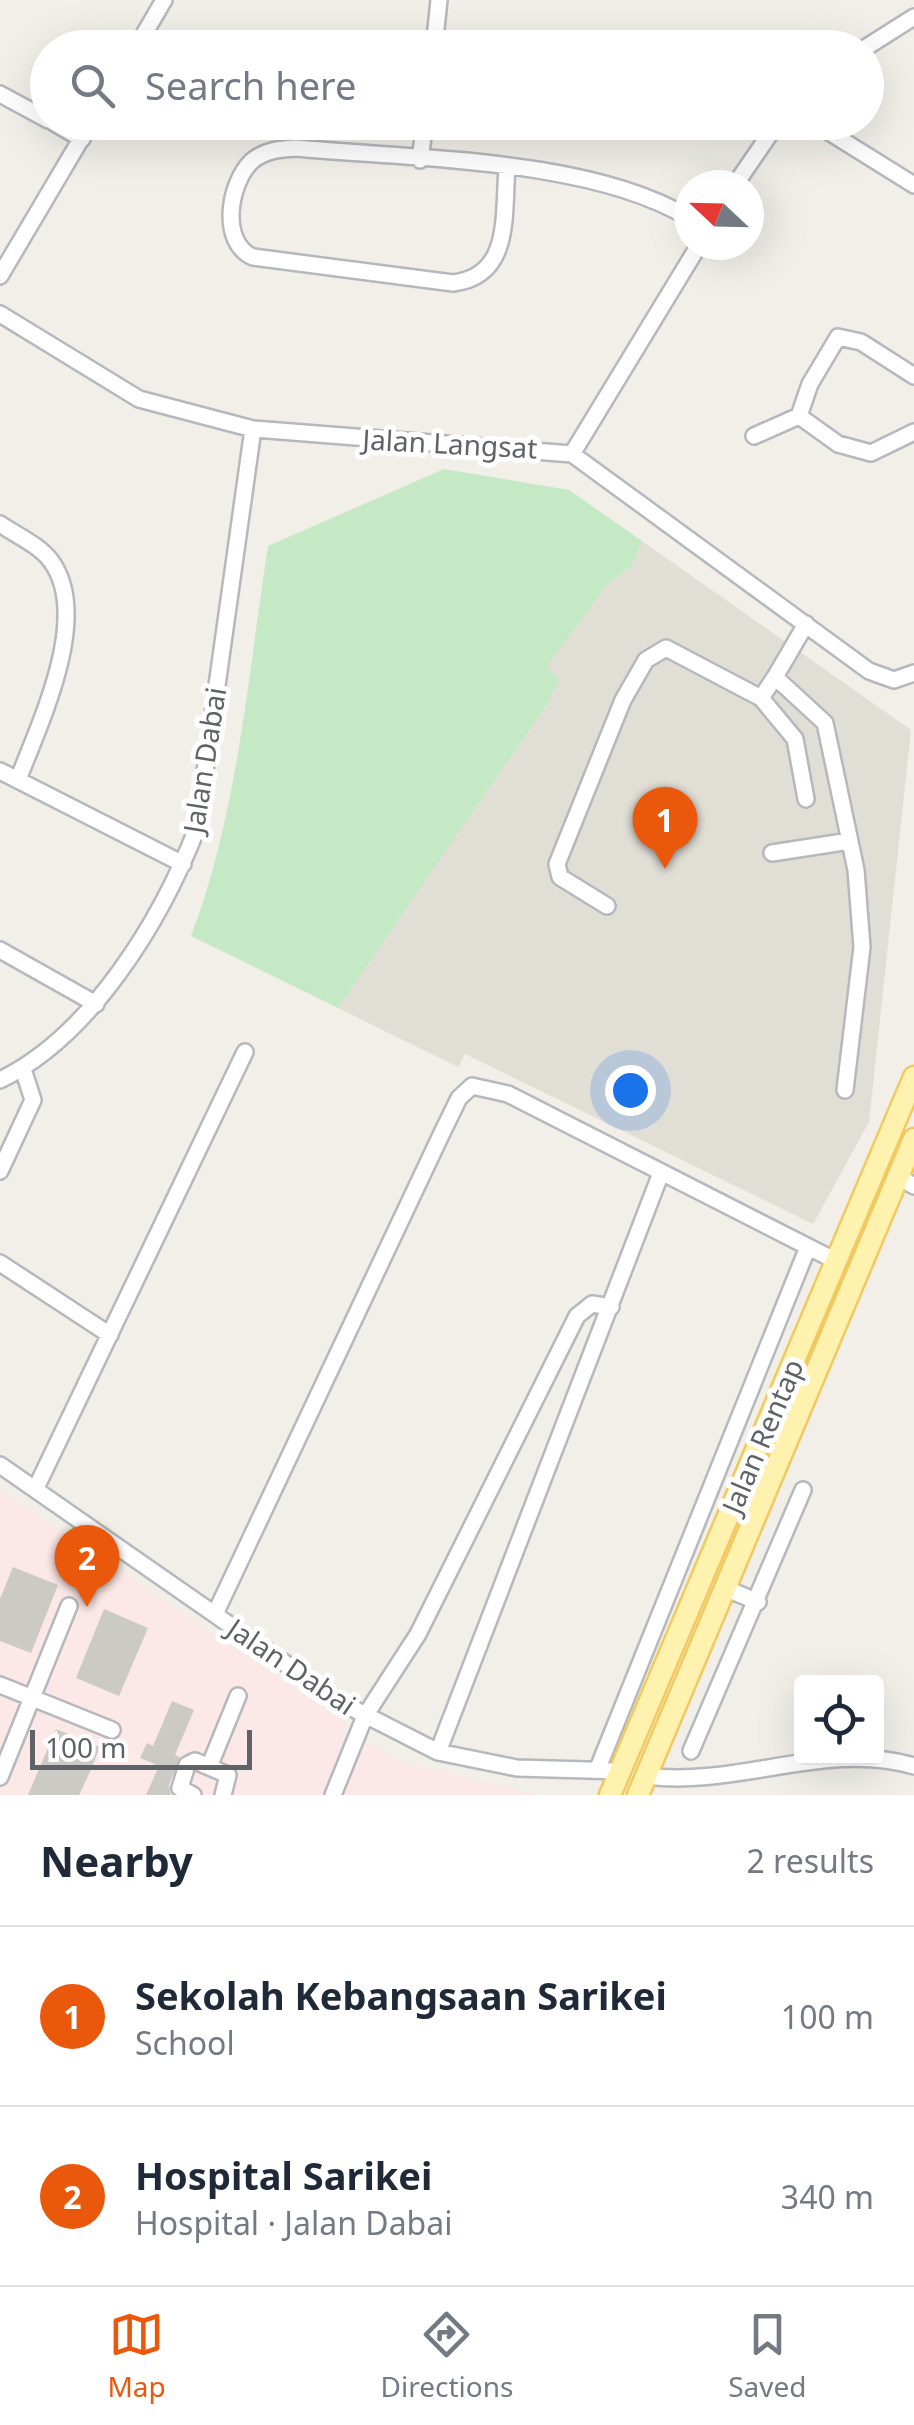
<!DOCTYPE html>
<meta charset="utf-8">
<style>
:root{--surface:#fff;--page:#f2f2f3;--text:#1f2937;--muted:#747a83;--line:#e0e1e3;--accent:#ea580c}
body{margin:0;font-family:"Noto Sans",sans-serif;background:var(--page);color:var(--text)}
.controls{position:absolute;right:30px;bottom:30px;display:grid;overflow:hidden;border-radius:10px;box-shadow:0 10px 40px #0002}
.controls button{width:90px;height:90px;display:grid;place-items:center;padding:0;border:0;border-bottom:2px solid var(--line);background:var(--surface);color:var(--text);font:50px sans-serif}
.compass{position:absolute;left:674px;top:170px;width:90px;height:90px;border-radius:50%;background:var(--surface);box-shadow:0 10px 40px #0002;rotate:292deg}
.scale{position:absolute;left:30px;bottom:25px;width:222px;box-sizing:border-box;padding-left:10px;border:5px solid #5f6368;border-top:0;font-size:28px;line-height:35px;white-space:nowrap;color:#5f6368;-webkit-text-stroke:8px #fff;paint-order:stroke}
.you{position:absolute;left:630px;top:1090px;width:35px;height:35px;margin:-25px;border:8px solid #fff;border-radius:50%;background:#1a73e8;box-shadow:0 0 0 15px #1a73e833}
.badge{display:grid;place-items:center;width:65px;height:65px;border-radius:50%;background:var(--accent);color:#fff;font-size:32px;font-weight:700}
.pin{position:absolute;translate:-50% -82px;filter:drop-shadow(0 2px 5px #0008)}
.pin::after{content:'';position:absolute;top:52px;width:35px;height:30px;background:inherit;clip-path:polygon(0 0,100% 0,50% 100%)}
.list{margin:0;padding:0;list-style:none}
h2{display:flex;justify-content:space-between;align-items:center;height:130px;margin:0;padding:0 40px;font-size:42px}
h2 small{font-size:32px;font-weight:400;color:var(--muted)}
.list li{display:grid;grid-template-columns:65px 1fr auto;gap:30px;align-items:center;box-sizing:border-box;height:180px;padding:0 40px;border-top:2px solid var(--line)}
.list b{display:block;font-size:38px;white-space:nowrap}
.list p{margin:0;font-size:32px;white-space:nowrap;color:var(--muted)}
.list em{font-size:32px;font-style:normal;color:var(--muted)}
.icon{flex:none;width:55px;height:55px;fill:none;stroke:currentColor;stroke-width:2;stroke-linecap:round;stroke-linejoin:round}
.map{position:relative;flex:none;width:914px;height:1795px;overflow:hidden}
.search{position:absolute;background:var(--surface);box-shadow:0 10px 40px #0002;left:30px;right:30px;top:30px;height:110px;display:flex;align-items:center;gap:25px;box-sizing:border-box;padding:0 35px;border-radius:55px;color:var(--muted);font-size:38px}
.sheet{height:490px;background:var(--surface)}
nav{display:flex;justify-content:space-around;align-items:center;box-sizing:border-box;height:140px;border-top:2px solid var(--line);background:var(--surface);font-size:28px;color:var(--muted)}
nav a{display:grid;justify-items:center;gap:5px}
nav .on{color:var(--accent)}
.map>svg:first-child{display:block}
.education{fill:#e1ded6}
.medical{fill:#fce8e6}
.green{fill:#c5e8c5}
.building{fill:#cccac5}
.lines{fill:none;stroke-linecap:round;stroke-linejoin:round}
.minor-casing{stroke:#b5b8bc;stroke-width:20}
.major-casing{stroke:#f2c960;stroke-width:25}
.minor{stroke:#fff;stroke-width:15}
.major{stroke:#fff2af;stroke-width:20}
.labels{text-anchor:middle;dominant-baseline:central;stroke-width:10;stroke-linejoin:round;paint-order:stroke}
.street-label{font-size:28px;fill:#5f6368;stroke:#fff}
</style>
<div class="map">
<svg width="914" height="1795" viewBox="0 0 914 1795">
<rect width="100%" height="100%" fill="#f1efe8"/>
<path class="education" d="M 642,541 L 911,730 L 869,1122 L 813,1224 L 465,1054 L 458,1067 L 338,1008 L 548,703 L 547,666 L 608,584 L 632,566 Z"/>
<path class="medical" d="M 0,1490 L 346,1724 L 342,1736 L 362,1750 L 367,1740 L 401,1762 L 539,1795 L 0,1795 Z"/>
<path class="green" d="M 444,469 L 569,490 L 642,541 L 632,566 L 608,584 L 547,666 L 559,679 L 548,703 L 338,1008 L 191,936 C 238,813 248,675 268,546 Z"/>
<path class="building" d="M 13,1567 L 58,1585 L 31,1653 L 0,1641 L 0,1599 Z
M 104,1609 L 148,1628 L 119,1696 L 76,1678 Z
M 172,1701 L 194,1710 L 175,1755 L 180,1757 L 169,1785 L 171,1795 L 146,1795 L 159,1766 L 140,1758 L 147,1743 L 153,1746 Z
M 56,1729 L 100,1747 L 89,1774 L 79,1795 L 28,1795 Z"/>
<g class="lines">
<defs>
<path id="minor" d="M 136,48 L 164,0
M 434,48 L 439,0
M 865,48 L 914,17
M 0,94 L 48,120
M 53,122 L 82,139
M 813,122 L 914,185
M 420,160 L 425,122
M 507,168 C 503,215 512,276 453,283 L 253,257 C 220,243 228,184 252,161 C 265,150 280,149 296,148 C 412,159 590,158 689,218
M 735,185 L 778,122
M 0,276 L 91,122
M 0,314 L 139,399 L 253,429 L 572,454 L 869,671 L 894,680 L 914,673
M 914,376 L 861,342 L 838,337 L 810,384 L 799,416 L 838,444 L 871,453 L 914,432
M 754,436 L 799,416
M 572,454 L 699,245
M 0,524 C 16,535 39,545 51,561 C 92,617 39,724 18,780
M 806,624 L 775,677 L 825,723 L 856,870 L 862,947 L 845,1090
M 761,698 L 795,739 L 806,799
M 0,771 L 183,864
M 772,853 L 850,841
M 607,906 L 560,877 L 557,864 L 623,700 L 646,660 L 666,648 L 761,698 L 775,677
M 0,950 L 96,1004
M 0,1080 C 91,1036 161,921 197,828 L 253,429
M 0,1171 L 33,1100 L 23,1069
M 896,1175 L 914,1186
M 0,1263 L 110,1335
M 0,1465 L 342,1703 L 438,1752 L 517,1768 L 621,1771
M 36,1488 L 245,1052
M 727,1589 L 758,1602
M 215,1614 L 441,1135 L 459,1098 L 472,1086 L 508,1094 L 836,1261
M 0,1685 L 112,1730
M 691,1751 L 803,1490
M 438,1752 L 661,1173
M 209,1767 L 238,1696
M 598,1768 L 808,1247
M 647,1776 C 735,1788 828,1740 914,1766
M 0,1777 L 69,1606
M 193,1795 L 180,1788 L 187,1765 L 195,1761 L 228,1775 L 223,1795
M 333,1795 L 365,1716 L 418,1634 L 577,1316 L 592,1304 L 611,1307"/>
<path id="major" d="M 610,1795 L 914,1077
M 638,1795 L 914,1139"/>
</defs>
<use href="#minor" class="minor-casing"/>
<use href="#major" class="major-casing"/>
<use href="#minor" class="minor"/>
<use href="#major" class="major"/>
</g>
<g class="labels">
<g class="street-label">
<text transform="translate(450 443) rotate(3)">Jalan Langsat</text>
<text transform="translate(204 760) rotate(-81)">Jalan Dabai</text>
<text transform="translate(762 1436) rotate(-67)">Jalan Rentap</text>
<text transform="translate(292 1666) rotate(34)">Jalan Dabai</text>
</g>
</g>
</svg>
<div class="controls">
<button><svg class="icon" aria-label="locate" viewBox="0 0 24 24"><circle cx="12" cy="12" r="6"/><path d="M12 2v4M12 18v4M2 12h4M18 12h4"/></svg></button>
</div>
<svg class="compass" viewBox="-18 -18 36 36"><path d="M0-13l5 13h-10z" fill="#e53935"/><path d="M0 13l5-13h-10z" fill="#747a83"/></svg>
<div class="scale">100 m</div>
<div class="you"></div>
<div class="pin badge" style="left:665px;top:869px">1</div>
<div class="pin badge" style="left:87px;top:1607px">2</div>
<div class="search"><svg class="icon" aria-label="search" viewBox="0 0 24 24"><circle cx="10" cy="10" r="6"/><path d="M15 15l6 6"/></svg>Search here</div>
</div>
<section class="sheet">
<h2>Nearby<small>2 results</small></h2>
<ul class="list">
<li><span class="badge">1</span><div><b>Sekolah Kebangsaan Sarikei</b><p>School</p></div><em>100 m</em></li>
<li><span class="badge">2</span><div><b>Hospital Sarikei</b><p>Hospital · Jalan Dabai</p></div><em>340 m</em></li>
</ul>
</section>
<nav>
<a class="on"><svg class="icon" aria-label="map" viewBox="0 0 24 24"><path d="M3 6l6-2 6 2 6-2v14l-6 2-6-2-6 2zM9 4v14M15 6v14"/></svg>Map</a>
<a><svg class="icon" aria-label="directions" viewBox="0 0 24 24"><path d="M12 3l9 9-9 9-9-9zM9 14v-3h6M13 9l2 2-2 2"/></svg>Directions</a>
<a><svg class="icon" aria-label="saved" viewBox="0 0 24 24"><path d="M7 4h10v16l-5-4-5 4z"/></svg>Saved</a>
</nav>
